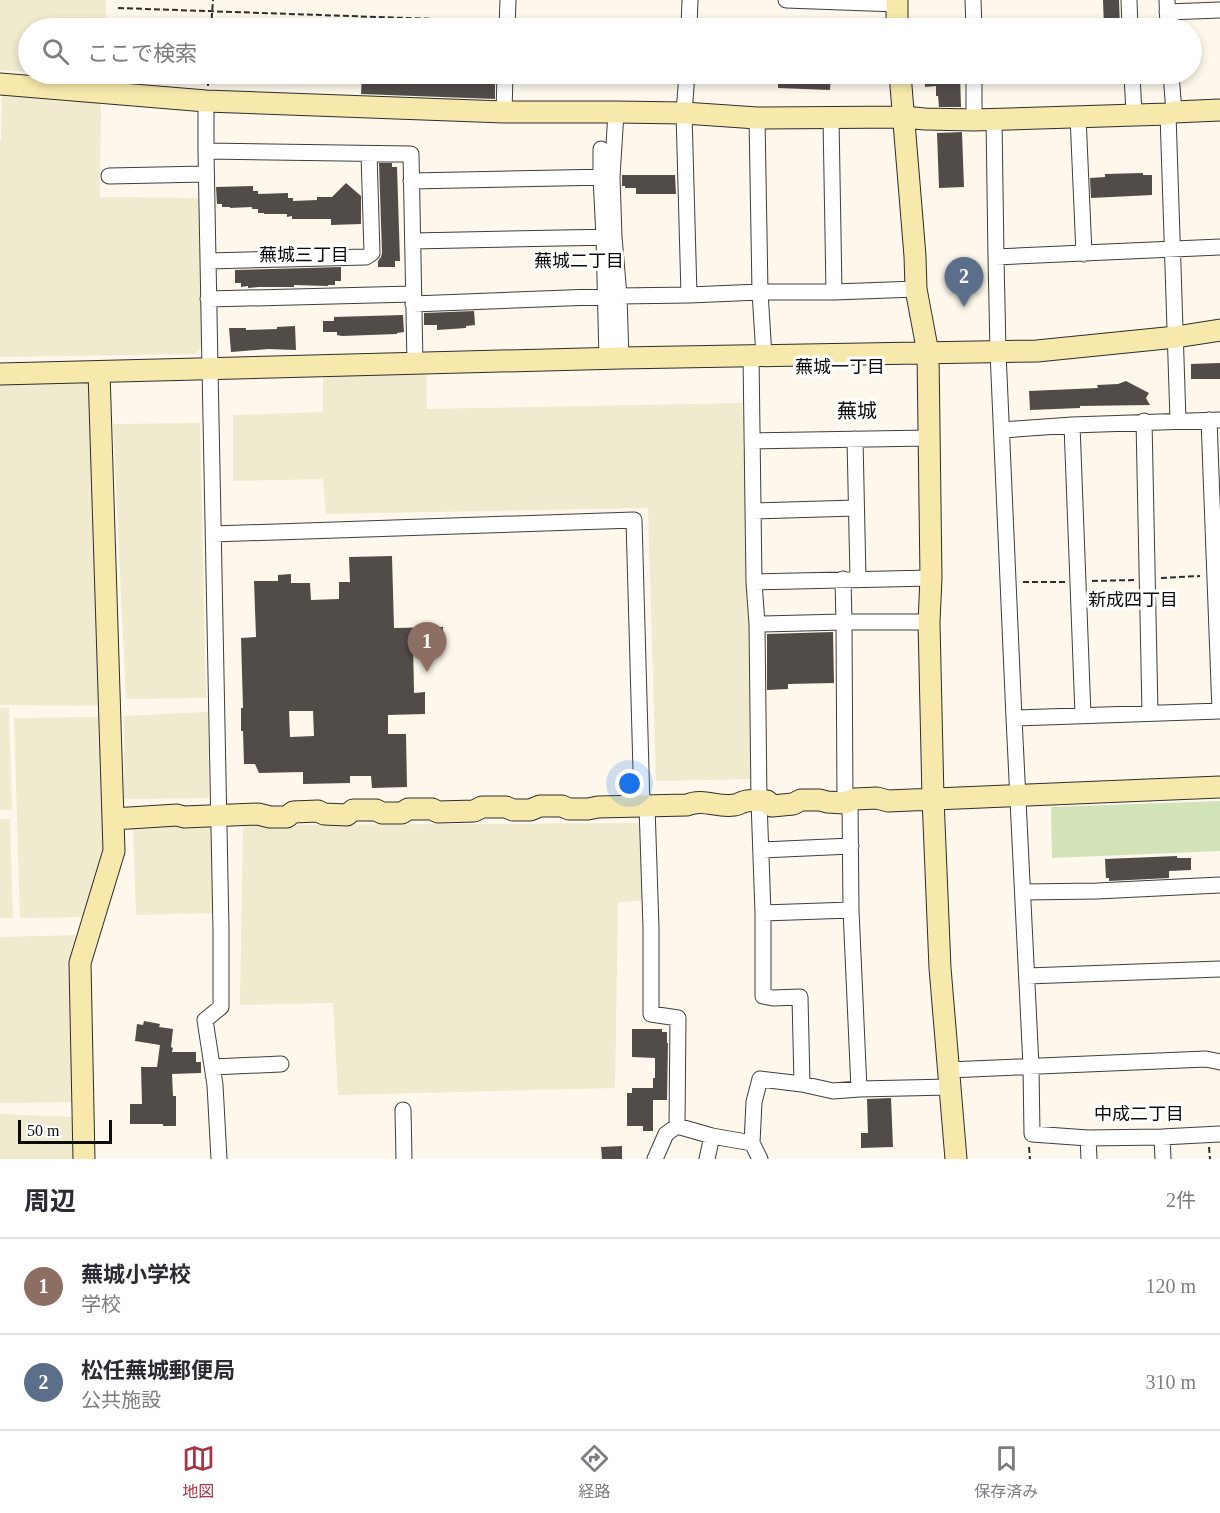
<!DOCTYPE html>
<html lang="ja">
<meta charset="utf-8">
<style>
:root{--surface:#fff;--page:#f7f7f7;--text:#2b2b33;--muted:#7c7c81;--line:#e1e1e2;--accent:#ac3242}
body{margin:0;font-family:"Times New Roman","Noto Sans JP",serif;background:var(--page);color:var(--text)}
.scale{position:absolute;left:18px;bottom:15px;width:94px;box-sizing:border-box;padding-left:6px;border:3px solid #0b0b0b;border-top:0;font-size:16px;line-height:21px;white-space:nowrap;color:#0b0b0b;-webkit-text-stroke:4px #fff;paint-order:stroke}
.you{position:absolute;left:630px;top:784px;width:21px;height:21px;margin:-15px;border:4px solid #fff;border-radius:50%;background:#1a73e8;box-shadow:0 0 0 9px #1a73e833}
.badge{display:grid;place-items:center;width:39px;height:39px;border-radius:50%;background:var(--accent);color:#fff;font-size:20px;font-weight:700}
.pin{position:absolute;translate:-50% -50px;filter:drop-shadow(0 2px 3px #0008)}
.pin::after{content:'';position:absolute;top:32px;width:21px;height:18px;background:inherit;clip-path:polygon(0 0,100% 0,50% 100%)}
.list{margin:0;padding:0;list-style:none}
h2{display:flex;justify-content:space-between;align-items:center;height:78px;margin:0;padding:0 24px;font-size:26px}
h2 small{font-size:20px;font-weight:400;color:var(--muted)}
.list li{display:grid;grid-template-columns:39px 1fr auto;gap:18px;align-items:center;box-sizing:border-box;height:96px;padding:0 24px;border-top:2px solid var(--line)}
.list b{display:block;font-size:22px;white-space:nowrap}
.list p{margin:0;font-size:20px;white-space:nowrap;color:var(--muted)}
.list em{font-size:20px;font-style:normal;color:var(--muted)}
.icon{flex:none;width:33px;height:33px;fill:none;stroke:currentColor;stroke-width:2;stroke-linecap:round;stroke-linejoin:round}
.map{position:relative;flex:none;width:1220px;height:1159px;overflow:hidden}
.search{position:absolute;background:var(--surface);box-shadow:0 3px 9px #0003;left:18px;right:18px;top:18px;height:66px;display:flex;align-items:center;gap:15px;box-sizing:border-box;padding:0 21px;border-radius:33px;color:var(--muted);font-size:22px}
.sheet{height:270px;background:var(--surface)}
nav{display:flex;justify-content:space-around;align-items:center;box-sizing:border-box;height:84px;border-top:2px solid var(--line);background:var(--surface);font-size:16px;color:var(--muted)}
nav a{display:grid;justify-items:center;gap:3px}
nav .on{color:var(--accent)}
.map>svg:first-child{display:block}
.farmland{fill:#f0eace}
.green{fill:#d2e3b9}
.building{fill:#524c49;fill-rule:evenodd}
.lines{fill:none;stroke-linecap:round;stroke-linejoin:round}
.street-casing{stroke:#3e3e3e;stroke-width:17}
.secondary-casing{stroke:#2d2d2d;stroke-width:23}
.path{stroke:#2d2d2d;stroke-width:2;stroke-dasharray:6 3;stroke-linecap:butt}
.street{stroke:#fff;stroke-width:15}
.secondary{stroke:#f7e8ac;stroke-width:21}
.labels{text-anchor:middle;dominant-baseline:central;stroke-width:6;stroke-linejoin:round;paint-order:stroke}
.neighbourhood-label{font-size:18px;fill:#0b0b0b;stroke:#fff}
.quarter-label{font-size:20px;fill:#0b0b0b;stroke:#fff}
</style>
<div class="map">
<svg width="1220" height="1159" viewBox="0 0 1220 1159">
<rect width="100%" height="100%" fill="#fdf8eb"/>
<path class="farmland" d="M 0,0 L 106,0 L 105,28 L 28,28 L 28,72 L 0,70 Z
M 2,92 L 101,100 L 100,197 L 203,198 L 204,345 L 196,354 L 0,357 L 0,141 L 1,141 Z
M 426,367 L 427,409 L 742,403 L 755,779 L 656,781 L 648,508 L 326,514 L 323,479 L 233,481 L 233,415 L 323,412 L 323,373 Z
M 86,379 L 93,387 L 101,706 L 0,705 L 0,382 Z
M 200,423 L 206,698 L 126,699 L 113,424 Z
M 0,708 L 9,708 L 12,810 L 0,810 Z
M 208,712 L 209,798 L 124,799 L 124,716 Z
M 102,717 L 106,846 L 91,917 L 20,918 L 14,718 Z
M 0,819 L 10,819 L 13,918 L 0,918 Z
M 642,823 L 643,901 L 618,902 L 615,1088 L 338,1095 L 333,1003 L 240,1005 L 243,825 Z
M 215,826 L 218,913 L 136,915 L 133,827 Z
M 78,935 L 70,976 L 72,1102 L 0,1103 L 0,937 Z
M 0,1114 L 75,1117 L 76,1159 L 0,1159 Z"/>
<path class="green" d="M 1220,801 L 1220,851 L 1052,858 L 1051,807 Z"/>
<path class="building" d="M 1103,0 L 1119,0 L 1120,28 L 1104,28 Z
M 362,74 L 495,74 L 495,99 L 361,94 Z
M 778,74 L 831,74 L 830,90 L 778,88 Z
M 938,74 L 960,74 L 961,107 L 939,107 L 938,96 L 936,96 L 936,86 L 925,87 L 925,75 L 938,75 Z
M 962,132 L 964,187 L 939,188 L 937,133 Z
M 379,163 L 392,163 L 392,167 L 397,167 L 400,261 L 395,261 L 395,267 L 378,267 L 378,261 L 381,257 L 382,253 Z
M 1143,173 L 1143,175 L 1152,175 L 1152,195 L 1091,198 L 1090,178 L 1105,177 L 1105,174 Z
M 622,175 L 675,175 L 676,194 L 636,194 L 636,188 L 625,188 L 625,186 L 622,186 Z
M 346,183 L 361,196 L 361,224 L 331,225 L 331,219 L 292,219 L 292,216 L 287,217 L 287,214 L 264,214 L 264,213 L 258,213 L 258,209 L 252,209 L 252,207 L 230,208 L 230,207 L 222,207 L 222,204 L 217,204 L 216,187 L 253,186 L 253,191 L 258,191 L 258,194 L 288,193 L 288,198 L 293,198 L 293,201 L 317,200 L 317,197 L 332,197 Z
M 341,267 L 341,281 L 335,281 L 335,285 L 328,285 L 328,286 L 294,285 L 294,287 L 258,287 L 248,288 L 248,286 L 241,287 L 241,283 L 235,283 L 235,270 Z
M 474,311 L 475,325 L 466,326 L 466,328 L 437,330 L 437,325 L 424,325 L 424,313 Z
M 403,315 L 404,332 L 397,333 L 397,334 L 342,336 L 337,335 L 337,332 L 323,332 L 323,321 L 334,321 L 334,317 Z
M 295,326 L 296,350 L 268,349 L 231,352 L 229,328 L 246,328 L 246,330 L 277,329 L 277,327 Z
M 1220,363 L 1220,379 L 1191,379 L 1191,364 Z
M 1126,381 L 1149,393 L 1146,398 L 1150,405 L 1080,406 L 1080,408 L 1030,410 L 1029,391 L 1098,388 L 1097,385 L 1118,384 Z
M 392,556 L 394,628 L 443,627 L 443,641 L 413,641 L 414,693 L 425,692 L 425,714 L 388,715 L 388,734 L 406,734 L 407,787 L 372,788 L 371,776 L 350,776 L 350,783 L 303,784 L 303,772 L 259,773 L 255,764 L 244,764 L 243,731 L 241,731 L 241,708 L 243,708 L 241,638 L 256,637 L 254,581 L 278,581 L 278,575 L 291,574 L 291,583 L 310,583 L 311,600 L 339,599 L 339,582 L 350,582 L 349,557 ZM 289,711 L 313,711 L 314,736 L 290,737 Z
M 833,632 L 834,683 L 788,684 L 788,689 L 767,690 L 767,634 Z
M 1177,856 L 1177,858 L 1191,858 L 1191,870 L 1169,871 L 1169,878 L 1109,881 L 1109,878 L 1106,878 L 1105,859 Z
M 144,1021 L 160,1024 L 159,1027 L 173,1029 L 171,1047 L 173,1048 L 172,1052 L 196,1052 L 196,1062 L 201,1062 L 201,1073 L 172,1074 L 173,1096 L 176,1096 L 176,1126 L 163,1126 L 163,1124 L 130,1124 L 130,1104 L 142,1104 L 141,1067 L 157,1067 L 160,1045 L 135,1041 L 137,1024 L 143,1025 Z
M 632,1029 L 662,1029 L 662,1032 L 667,1032 L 667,1043 L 668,1043 L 667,1100 L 653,1100 L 653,1131 L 643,1131 L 643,1126 L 627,1126 L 627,1093 L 632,1093 L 632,1088 L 653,1088 L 653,1078 L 655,1078 L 655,1058 L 632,1057 Z
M 891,1098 L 893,1147 L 861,1148 L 861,1133 L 868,1133 L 867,1099 Z
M 622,1146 L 622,1159 L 602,1159 L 601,1147 Z"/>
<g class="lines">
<defs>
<path id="street" d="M 786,0 L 897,4
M 973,0 L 974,28
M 1129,0 L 1130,28
M 1167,0 L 1168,28
M 1167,12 L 1220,10
M 507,28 L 508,0
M 689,28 L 690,0
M 687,74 L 684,113 L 689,295
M 974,74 L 974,120
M 1132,74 L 1134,115
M 1171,74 L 1174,112
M 206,101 L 206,151 L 210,368 L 221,930 L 221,1007 L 205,1020 L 215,1085 L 219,1159
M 504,112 L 505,74
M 616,112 L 612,177 L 614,237 L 619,296 L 621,358
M 1168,114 L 1178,420
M 1078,116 L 1084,254
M 757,118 L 760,292 L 764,356
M 831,118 L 834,292
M 994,119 L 996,257 L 1220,247
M 601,149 L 601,177 L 604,237 L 607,359
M 206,151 L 411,154 L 415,364
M 109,176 L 206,174
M 411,181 L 609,177
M 413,241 L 614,237
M 996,257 L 998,352 L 1014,718 L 1031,1066 L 1032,1134 L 1088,1138 L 1162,1137 L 1220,1134
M 208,261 L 366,257 L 372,253 L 369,154
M 208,299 L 413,294
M 413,304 L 619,296 L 689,295 L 760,292 L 834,292 L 916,289
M 751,356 L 754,582 L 931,578
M 1144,421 L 1150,713
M 1072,425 L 1083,715
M 1002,430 L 1072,425 L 1220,420
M 855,439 L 858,579
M 752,441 L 929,438
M 753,511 L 856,508
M 213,534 L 634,520 L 642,806
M 843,579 L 844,622 L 929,622
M 754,582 L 757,624
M 1014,718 L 1220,711 L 1209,420
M 845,803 L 844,622 L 757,624 L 759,801 L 763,913 L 851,910 L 850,801
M 647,806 L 651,928 L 651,1014 L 678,1018 L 677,1126 L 712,1136 L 752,1143 L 760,1159
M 762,850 L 851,846
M 1023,892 L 1097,891 L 1220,885
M 851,910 L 859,1089 L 950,1087
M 763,913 L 763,996 L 773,998 L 800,997 L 802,1084
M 1027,976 L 1220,969
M 213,1067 L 281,1064
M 948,1070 L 1206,1059 L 1220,1062
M 403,1110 L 404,1159
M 1162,1137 L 1163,1159
M 1088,1138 L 1089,1159
M 752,1143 L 754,1102 L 760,1079 L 802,1084 L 833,1091 L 859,1089
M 655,1159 L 666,1134 L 677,1126
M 707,1159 L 712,1136"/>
<path id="secondary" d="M 897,0 L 897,28
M 900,74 L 915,256 L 916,289 L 928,353 L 931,578 L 929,622 L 933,798 L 940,968 L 956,1159
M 0,84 L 206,101 L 504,112 L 616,112 L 684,113 L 757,118 L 903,117 L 925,119 L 974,120 L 1168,114 L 1174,112 L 1220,110
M 0,374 L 621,358 L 1037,351 L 1176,337 L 1220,330
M 113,819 L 177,815 L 184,817 L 258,814 L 270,817 L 287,817 L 293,812 L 318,811 L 324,814 L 347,815 L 353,810 L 376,810 L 382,813 L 402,813 L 408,809 L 432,809 L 438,812 L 474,811 L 482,807 L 506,807 L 513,810 L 530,810 L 540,806 L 562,806 L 569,809 L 588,809 L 598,807 L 687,805 C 703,798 718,808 734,805 C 741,804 737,804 743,802 C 750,799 760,801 767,801 L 772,806 L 793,804 L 801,800 L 820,800 L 827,802 L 845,803 L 855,799 L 877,798 L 888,801 L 1220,787
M 84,1159 L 80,963 L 114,851 L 99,372"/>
</defs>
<use href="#street" class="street-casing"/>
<use href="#secondary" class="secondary-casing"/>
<path class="path" d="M 118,8 L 493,21
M 211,28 L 213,0
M 208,86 L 208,74
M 1161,578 L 1200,576
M 1092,581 L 1134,580
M 1023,582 L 1065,582
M 1029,1147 L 1030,1159
M 1209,1147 L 1210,1159"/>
<use href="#street" class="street"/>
<use href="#secondary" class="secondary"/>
</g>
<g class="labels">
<g class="neighbourhood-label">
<text x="304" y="255">蕪城三丁目</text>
<text x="579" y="261">蕪城二丁目</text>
<text x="840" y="367">蕪城一丁目</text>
<text x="1133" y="600">新成四丁目</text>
<text x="1139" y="1114">中成二丁目</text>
</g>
<g class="quarter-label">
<text x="857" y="411">蕪城</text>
</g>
</g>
</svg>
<div class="scale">50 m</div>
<div class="you"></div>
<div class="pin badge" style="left:427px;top:672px;background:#8d6e63">1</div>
<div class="pin badge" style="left:964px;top:307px;background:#5c6f8a">2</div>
<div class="search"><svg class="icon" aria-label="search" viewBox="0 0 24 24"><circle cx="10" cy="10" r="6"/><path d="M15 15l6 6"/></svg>ここで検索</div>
</div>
<section class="sheet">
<h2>周辺<small>2件</small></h2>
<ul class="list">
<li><span class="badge" style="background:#8d6e63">1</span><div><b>蕪城小学校</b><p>学校</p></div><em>120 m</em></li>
<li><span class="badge" style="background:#5c6f8a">2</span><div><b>松任蕪城郵便局</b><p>公共施設</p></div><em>310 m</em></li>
</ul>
</section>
<nav>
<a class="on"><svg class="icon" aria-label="map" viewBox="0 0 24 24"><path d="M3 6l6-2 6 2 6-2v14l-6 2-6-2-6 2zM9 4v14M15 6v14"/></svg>地図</a>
<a><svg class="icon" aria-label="directions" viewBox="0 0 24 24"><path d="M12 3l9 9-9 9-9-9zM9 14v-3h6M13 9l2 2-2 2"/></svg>経路</a>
<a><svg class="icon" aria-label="saved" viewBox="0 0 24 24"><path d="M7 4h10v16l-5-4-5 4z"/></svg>保存済み</a>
</nav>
